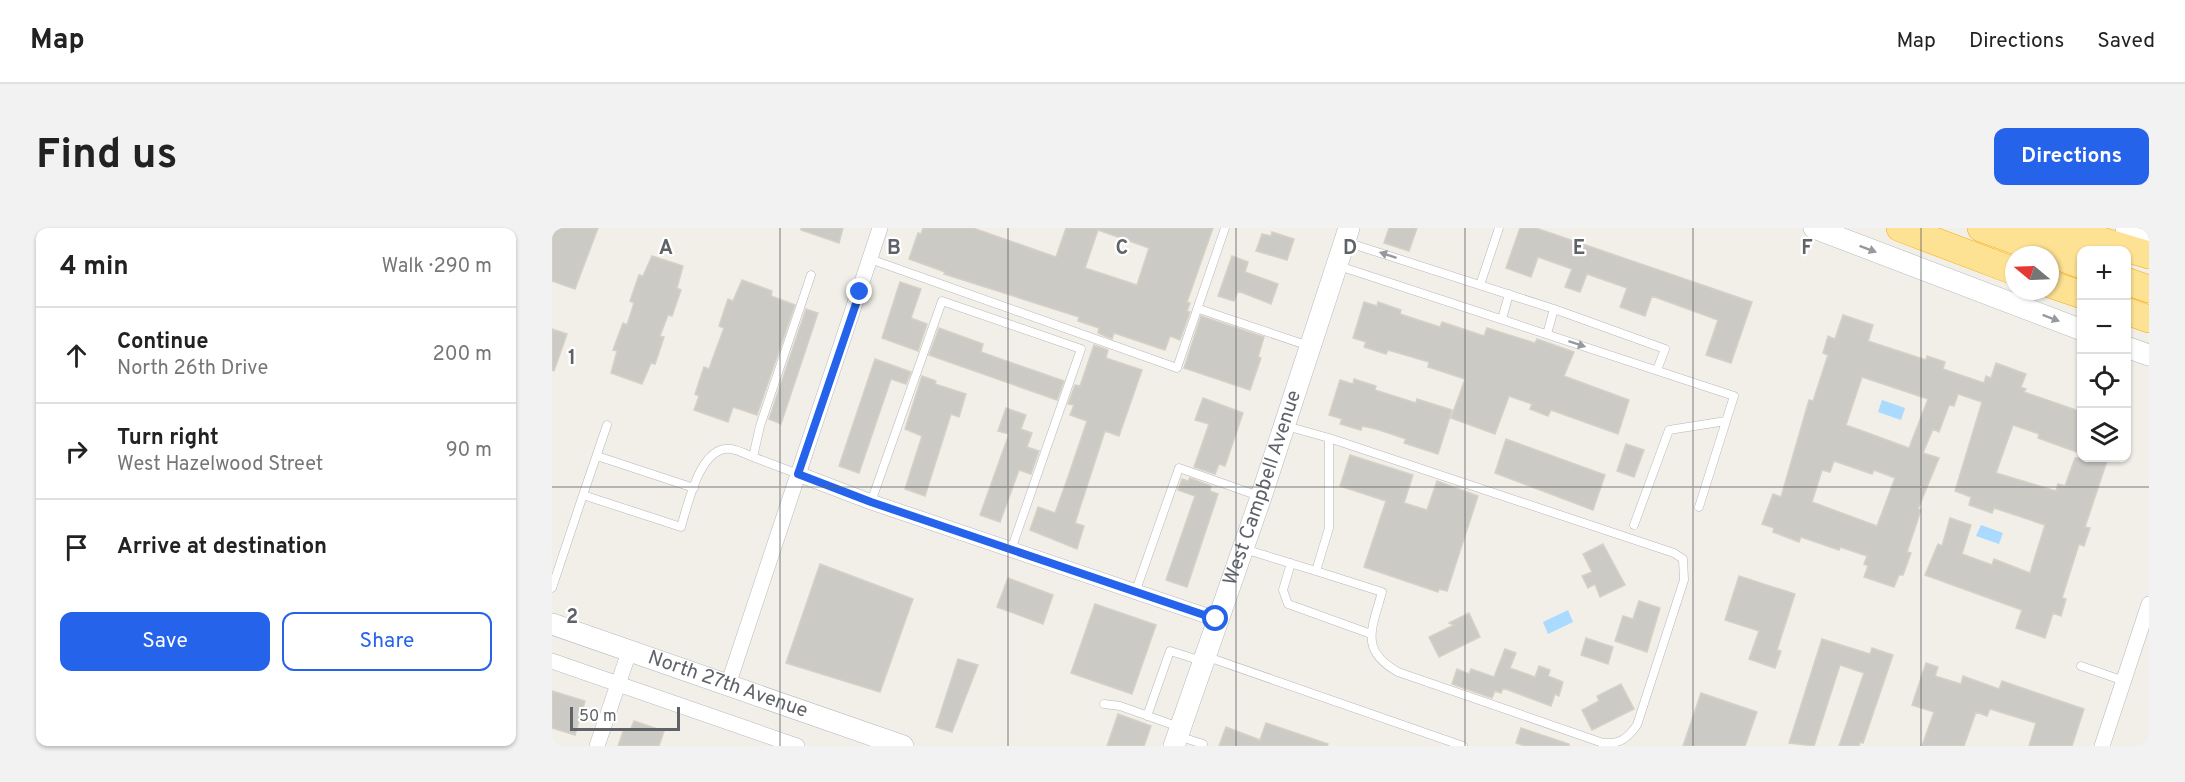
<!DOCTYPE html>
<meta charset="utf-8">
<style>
:root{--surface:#fff;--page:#f2f2f2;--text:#222;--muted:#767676;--line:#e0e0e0;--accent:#2563eb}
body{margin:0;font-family:Overpass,sans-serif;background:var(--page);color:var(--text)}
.controls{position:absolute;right:18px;top:18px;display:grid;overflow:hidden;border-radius:12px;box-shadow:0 2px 4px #0004}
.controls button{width:54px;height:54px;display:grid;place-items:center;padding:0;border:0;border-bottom:2px solid var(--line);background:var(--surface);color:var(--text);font:30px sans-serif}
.compass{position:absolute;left:1453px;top:18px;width:54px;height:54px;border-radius:50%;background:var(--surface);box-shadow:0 2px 4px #0004;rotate:289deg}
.scale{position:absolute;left:18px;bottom:15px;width:110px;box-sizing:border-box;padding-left:6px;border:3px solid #5f6368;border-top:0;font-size:16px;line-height:21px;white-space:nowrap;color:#5f6368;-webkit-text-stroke:4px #fff;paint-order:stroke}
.stop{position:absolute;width:18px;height:18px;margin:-14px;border:4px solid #2563eb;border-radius:50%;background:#fff}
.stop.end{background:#2563eb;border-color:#fff;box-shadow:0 2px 6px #0008}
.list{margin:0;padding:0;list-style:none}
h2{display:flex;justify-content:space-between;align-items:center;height:78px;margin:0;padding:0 24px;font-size:26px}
h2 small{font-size:20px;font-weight:400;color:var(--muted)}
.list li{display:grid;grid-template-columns:39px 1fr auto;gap:18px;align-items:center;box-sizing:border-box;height:96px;padding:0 24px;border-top:2px solid var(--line)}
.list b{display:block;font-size:22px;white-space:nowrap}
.list p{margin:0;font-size:20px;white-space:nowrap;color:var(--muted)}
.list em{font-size:20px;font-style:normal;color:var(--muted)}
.actions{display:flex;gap:12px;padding:18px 24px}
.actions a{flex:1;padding:14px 0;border:2px solid var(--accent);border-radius:12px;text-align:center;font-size:21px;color:var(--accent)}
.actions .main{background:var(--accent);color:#fff}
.icon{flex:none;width:33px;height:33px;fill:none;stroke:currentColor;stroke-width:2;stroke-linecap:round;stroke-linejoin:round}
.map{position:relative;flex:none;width:1597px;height:518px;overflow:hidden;border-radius:12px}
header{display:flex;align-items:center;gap:36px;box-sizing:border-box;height:84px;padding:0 30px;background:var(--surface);border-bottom:2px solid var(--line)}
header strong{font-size:28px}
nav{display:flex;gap:33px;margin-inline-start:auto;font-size:21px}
.intro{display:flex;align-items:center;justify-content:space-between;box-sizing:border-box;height:144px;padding:0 36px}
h1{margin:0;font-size:42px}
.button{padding:15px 27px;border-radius:12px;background:var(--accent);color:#fff;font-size:21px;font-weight:700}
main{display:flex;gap:36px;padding:0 36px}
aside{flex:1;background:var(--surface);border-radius:12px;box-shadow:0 2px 4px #0004}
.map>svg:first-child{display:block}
.water{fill:#aadaff}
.building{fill:#cccac5;stroke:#d6d1c6;stroke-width:1.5;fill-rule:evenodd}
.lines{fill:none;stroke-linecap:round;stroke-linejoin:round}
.lane-casing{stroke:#b5b8bc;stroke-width:9}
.street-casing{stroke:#b5b8bc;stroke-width:16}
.secondary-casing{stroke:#b6babf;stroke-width:22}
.highway-casing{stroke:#f9ab00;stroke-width:28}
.lane{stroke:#fff;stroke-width:8}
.street{stroke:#fff;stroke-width:15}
.secondary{stroke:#fff;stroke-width:21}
.highway{stroke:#fde293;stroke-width:27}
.oneway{fill:#979a9d}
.route{stroke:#2563eb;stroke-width:8}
.grid{fill:none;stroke:#5f6368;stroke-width:1.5;stroke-opacity:0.55}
.labels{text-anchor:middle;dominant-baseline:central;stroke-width:4.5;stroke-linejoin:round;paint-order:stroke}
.street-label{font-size:20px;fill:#5f6368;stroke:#fff}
.grid-label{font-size:20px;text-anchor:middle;font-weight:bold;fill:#5f6368;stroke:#fff;stroke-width:4.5;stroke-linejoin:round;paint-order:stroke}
</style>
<header>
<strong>Map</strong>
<nav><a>Map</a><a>Directions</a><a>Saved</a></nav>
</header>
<div class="intro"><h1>Find us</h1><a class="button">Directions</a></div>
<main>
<aside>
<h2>4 min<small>Walk · 290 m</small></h2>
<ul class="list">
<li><svg class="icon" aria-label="ahead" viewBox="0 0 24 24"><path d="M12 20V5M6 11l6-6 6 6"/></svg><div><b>Continue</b><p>North 26th Drive</p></div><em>200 m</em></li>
<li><svg class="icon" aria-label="right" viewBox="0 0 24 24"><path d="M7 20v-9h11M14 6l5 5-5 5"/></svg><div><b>Turn right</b><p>West Hazelwood Street</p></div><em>90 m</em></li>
<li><svg class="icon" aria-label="arrive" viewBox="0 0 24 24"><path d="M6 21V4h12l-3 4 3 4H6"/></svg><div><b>Arrive at destination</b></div></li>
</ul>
<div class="actions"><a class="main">Save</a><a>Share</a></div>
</aside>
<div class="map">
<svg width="1597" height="518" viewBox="0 0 1597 518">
<rect width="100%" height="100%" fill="#f1efe8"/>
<path class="water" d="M 1330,172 L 1353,180 L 1349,192 L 1326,184 Z
M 1429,297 L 1451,305 L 1447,316 L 1424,308 Z
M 1016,382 L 1021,394 L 996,406 L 991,394 Z"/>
<path class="building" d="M 0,0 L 46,0 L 23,61 L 0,53 Z
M 249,0 L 291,0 L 287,15 L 249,2 Z
M 371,0 L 421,0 L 504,29 L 514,0 L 661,0 L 635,74 L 638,75 L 635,83 L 638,84 L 628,112 L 618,108 L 613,122 L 562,105 L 560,111 L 546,105 L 547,100 L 526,93 L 527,89 L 392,46 L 393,44 L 357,31 L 366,5 L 369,6 ZM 546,2 L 597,20 L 585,57 L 533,40 Z
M 837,0 L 865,0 L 857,23 L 832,15 Z
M 968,0 L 984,0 L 1200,74 L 1179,135 L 1154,127 L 1166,92 L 1100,68 L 1093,88 L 1068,79 L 1075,60 L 1035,46 L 1028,64 L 1013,59 L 1020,41 L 986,29 L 979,49 L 954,40 Z
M 720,4 L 742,11 L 735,32 L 704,23 L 710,6 L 719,8 Z
M 100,28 L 131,38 L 125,60 L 129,62 L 120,88 L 116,87 L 108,108 L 112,109 L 103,136 L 99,135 L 90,156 L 59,145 L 65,123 L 61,122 L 71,95 L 75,97 L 82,75 L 78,73 L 87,47 L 91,48 Z
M 680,28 L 696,34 L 693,44 L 726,56 L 719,76 L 686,63 L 682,73 L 666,68 Z
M 190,52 L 220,63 L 219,68 L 243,77 L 205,187 L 181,179 L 176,194 L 142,182 L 147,168 L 143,166 L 152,139 L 157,141 L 162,127 L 172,100 L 167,98 L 176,71 L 181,73 Z
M 348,54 L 369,61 L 359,90 L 375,96 L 366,123 L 330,110 Z
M 812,74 L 825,78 L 826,74 L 849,82 L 848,86 L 888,99 L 890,94 L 932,108 L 935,100 L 983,115 L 985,111 L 1022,124 L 1012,148 L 1077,172 L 1066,206 L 999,182 L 996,188 L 978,181 L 980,176 L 957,168 L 943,206 L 899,190 L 913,151 L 876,139 L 877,134 L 836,122 L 834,126 L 812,119 L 814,114 L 801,110 Z
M 254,81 L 266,85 L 229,196 L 217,191 Z
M 1291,87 L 1321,97 L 1316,113 L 1374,132 L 1375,128 L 1393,134 L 1391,141 L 1432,155 L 1434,148 L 1439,150 L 1444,135 L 1474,146 L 1469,159 L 1474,161 L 1472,164 L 1530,184 L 1530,226 L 1486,210 L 1487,206 L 1461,197 L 1444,245 L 1504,263 L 1506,256 L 1513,258 L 1523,230 L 1556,230 L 1533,299 L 1538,300 L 1532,318 L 1527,316 L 1510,370 L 1514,371 L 1509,388 L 1501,385 L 1493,410 L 1464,400 L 1470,382 L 1373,347 L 1386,316 L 1390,318 L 1398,290 L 1419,297 L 1410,326 L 1440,337 L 1442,331 L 1478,345 L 1493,297 L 1442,280 L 1440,285 L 1417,277 L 1419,269 L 1403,263 L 1430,174 L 1406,166 L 1402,178 L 1397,177 L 1387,204 L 1381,201 L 1371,225 L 1387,230 L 1366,281 L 1369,282 L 1355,324 L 1359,325 L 1351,347 L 1347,347 L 1342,359 L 1312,349 L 1316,338 L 1312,336 L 1315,328 L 1288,319 L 1287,322 L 1249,309 L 1247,314 L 1221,304 L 1222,300 L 1210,296 L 1221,266 L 1229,269 L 1257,172 L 1261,173 L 1276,127 L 1271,125 L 1276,108 L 1283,111 ZM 1310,149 L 1376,171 L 1357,220 L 1294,197 ZM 1282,233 L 1320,246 L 1322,242 L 1343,250 L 1325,298 L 1260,274 L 1270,242 L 1278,244 Z
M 649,88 L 712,109 L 706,129 L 709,130 L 698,162 L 632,140 Z
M 387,100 L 431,116 L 429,124 L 512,153 L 505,172 L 377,127 Z
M 0,101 L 15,106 L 2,143 L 0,142 Z
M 542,117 L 556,122 L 554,130 L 590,142 L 567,208 L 553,203 L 523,295 L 532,298 L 525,321 L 478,302 L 486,279 L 503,285 L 516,249 L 535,193 L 518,187 L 522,177 L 516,176 L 523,157 L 528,158 Z
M 323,131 L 359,144 L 354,156 L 339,151 L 307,245 L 287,238 Z
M 370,148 L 384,153 L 383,156 L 414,166 L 407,189 L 399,186 L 373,268 L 353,261 L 370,208 L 353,201 Z
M 802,151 L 824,158 L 823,162 L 864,175 L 865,171 L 900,182 L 886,226 L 852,215 L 854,211 L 824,201 L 810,198 L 809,202 L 788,196 L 790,191 L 777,187 L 788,152 L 801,156 Z
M 651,170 L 691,185 L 673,238 L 667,236 L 663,246 L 642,239 L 657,196 L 643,192 Z
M 454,180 L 474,187 L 469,201 L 480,205 L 475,219 L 487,223 L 479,246 L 467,242 L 448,294 L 428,287 L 457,206 L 446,203 Z
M 954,211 L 1053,247 L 1041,282 L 943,245 Z
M 1074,216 L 1092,222 L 1082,249 L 1065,243 Z
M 798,227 L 861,247 L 852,275 L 875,282 L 885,253 L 926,268 L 895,363 L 887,361 L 886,364 L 812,339 L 834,273 L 788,258 Z
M 638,250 L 659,258 L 658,263 L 666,266 L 635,359 L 614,352 L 643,268 L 626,262 L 630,251 L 636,253 Z
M 1051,316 L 1073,357 L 1048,369 L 1043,356 L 1036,360 L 1030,348 L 1040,344 L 1031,326 Z
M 268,336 L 361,371 L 328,464 L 234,435 Z
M 1187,348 L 1243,366 L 1225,422 L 1229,423 L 1223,440 L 1197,431 L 1207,403 L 1173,392 Z
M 456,350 L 501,367 L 491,396 L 445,379 Z
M 1087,373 L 1108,380 L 1095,424 L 1063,413 L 1071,388 L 1081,391 Z
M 543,376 L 604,397 L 580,466 L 519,445 Z
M 917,385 L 928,409 L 887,429 L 877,409 L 902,397 L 897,395 Z
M 1034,410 L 1061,419 L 1056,436 L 1029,427 Z
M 1270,411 L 1318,426 L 1320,420 L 1341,427 L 1311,515 L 1308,514 L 1307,518 L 1287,518 L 1312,445 L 1288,437 L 1262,518 L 1237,515 Z
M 953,421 L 964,425 L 958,440 L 983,449 L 987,438 L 998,442 L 996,448 L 1011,454 L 1007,468 L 1003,466 L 999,478 L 951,460 L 949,465 L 943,463 L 940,470 L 900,456 L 905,441 L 917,446 L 919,441 L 942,449 Z
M 406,431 L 426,437 L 400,504 L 384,499 Z
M 1374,435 L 1386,439 L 1383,448 L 1409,456 L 1411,448 L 1447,461 L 1450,453 L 1532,481 L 1520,518 L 1477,518 L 1484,495 L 1438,481 L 1435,488 L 1424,484 L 1412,518 L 1370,518 L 1382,484 L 1360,477 Z
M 1069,456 L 1082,481 L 1040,502 L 1030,482 L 1047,473 L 1045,468 Z
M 0,463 L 33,473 L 23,507 L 0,500 Z
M 1149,465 L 1205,484 L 1193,518 L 1131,518 Z
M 566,486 L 599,498 L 592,518 L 555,518 Z
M 82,493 L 112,503 L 107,518 L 66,518 L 72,501 L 78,503 Z
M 714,495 L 776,516 L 775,518 L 667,518 L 674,499 L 708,512 Z
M 969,500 L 1017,516 L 1017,518 L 973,518 L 964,515 Z"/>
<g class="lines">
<defs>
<path id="lane" d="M 794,14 L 1002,81 L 1113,121 L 1105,142
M 318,31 L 625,140 L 673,0
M 787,38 L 1182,168 L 1147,279
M 928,57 L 947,0
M 647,81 L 757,118
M 950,91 L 957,66
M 995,106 L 1002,81
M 55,197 L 31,267 L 129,299 C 136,276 148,217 179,221 C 186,222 194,226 201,229
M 45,228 L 142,260
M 246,246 L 201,229 L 208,198 L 259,47
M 319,274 L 390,73 L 529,121 L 459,322
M 1082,297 L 1117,202 L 1174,193
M 692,321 L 764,343 L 777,300 L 777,210 L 734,198
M 739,335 L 731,362 L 736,376 L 819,406
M 764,343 L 830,364 C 820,401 807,422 846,444 L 1051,515 C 1068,516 1075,511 1085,497 L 1132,352 L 1131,331 L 1122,325 L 777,210
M 0,360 L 31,267
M 583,365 L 627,240 L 707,268
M 653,428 L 911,518
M 1529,438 L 1572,453
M 552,476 L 568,478 L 627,499
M 595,488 L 618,423 L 650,433
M 626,508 L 651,516 L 650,518"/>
<path id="street" d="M 246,246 L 319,274 L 664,391
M 0,433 L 245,518
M 176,457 L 328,0
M 45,518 L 77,424
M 1550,518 L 1597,376"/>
<g id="secondary">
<path d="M 1262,0 L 1530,102"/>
<path d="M 1574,0 L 1597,8"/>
<path d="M 1574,119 L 1597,127"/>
<path id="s1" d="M 0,396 L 351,518"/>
<path id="s2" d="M 622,518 L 709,269 L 797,0"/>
</g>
<path id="highway" d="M 1348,0 L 1462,43
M 1429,0 L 1530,37
M 1479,0 L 1550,13 L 1597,27
M 1574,53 L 1597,61
M 1498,56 L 1530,67
M 1574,83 L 1597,91"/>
</defs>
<use href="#lane" class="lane-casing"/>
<use href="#street" class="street-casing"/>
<use href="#secondary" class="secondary-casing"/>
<use href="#highway" class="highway-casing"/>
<use href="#lane" class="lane"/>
<use href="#street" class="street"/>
<use href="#secondary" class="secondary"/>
<use href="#highway" class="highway"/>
</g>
<defs><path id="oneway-solid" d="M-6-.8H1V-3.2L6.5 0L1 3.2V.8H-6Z" transform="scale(1.5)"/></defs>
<g class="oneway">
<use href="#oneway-solid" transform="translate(1316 21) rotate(21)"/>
<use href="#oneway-solid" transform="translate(836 27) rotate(-162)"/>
<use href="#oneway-solid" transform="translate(1499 90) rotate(21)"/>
<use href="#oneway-solid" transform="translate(1025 116) rotate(18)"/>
</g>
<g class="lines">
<path class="route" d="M 308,64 L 246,246 L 319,274 L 664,391"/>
</g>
<path class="grid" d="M 228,0 L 228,518M 456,0 L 456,518M 684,0 L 684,518M 913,0 L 913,518M 1141,0 L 1141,518M 1369,0 L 1369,518M 0,259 L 1597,259"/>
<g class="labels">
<g class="street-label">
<text stroke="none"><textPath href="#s2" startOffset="273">West Campbell Avenue</textPath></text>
<text stroke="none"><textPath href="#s1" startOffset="186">North 27th Avenue</textPath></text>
</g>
</g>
<g class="grid-label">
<text x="114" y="26">A</text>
<text x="342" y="26">B</text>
<text x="570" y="26">C</text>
<text x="798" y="26">D</text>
<text x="1027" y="26">E</text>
<text x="1255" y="26">F</text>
<text x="20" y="136">1</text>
<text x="20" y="395">2</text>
</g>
</svg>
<div class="controls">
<button>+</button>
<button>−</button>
<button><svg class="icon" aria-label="locate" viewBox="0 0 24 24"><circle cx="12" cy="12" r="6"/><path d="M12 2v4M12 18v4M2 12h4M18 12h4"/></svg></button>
<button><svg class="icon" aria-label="layers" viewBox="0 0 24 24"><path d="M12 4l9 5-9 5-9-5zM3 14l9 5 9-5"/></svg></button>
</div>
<svg class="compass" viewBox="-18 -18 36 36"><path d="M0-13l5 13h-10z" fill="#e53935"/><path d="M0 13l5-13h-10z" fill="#767676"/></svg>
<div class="scale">50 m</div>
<div class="stop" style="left:664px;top:391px"></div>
<div class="stop end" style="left:308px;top:64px"></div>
</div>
</main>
